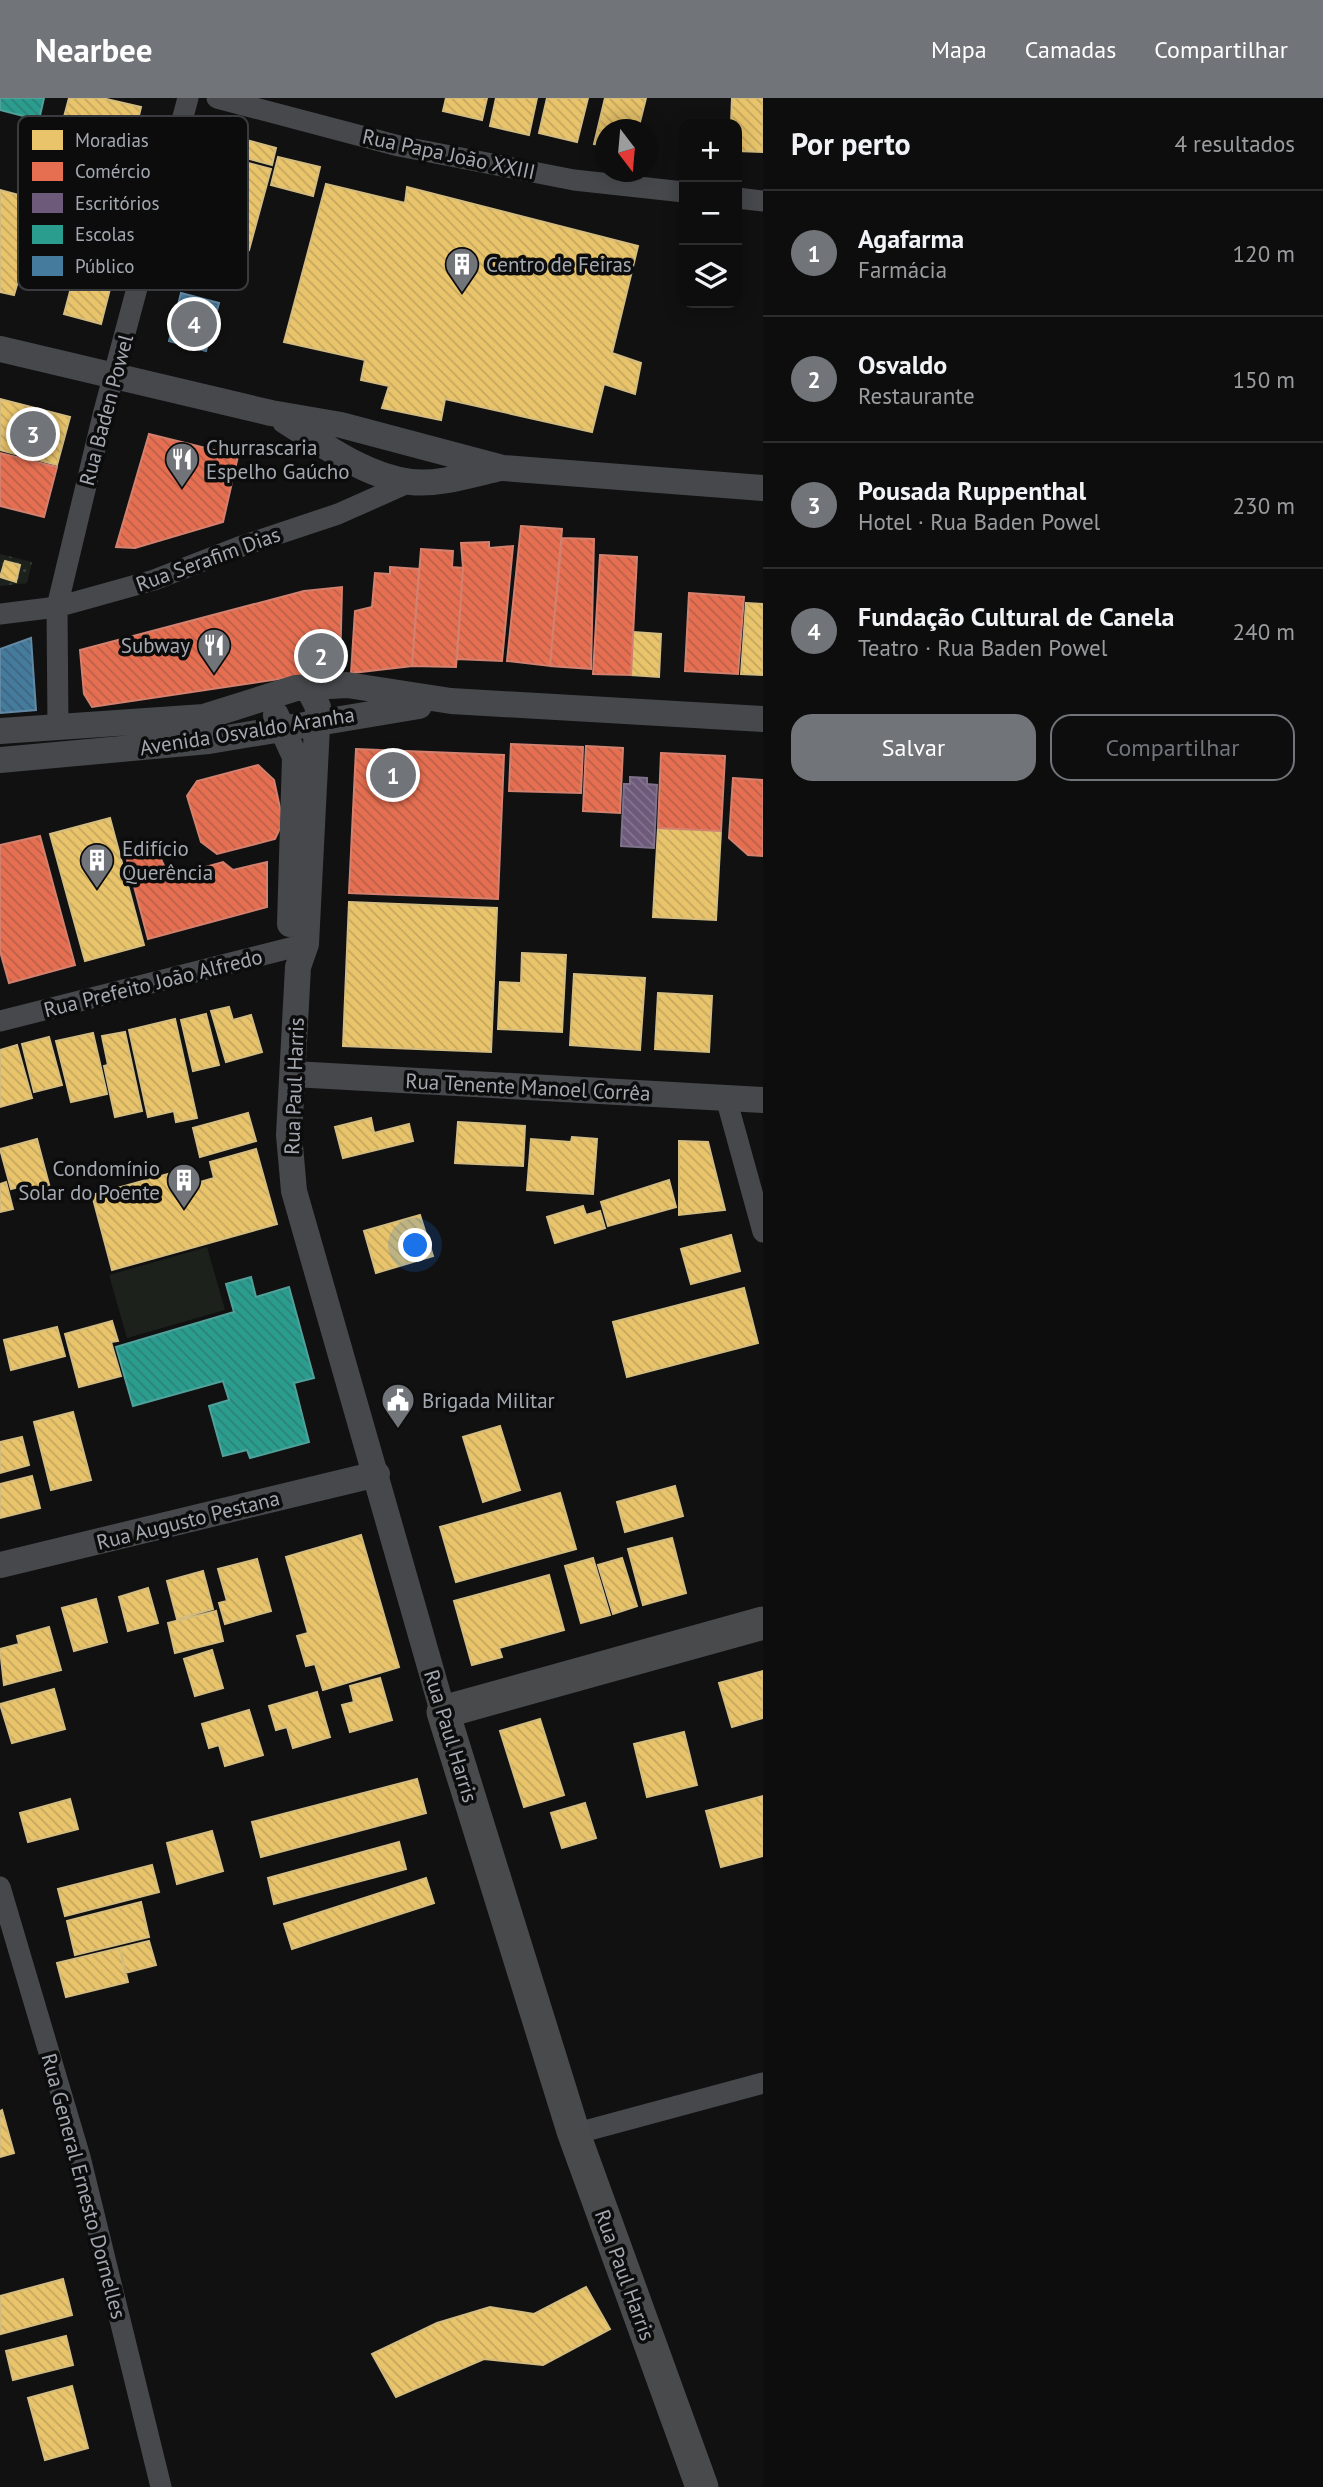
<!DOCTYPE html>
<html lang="pt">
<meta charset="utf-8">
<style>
:root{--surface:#0d0d0e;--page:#1b1b1c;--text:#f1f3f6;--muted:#9a9c9e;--line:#2d2d2e;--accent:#717479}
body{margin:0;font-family:"PT Sans",sans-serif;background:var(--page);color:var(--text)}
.controls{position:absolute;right:21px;top:21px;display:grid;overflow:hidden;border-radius:14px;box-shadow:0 4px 18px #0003}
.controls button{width:63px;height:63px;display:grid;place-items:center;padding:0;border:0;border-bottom:2px solid var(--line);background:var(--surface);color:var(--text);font:35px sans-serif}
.compass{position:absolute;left:595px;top:21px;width:63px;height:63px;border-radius:50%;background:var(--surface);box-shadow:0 4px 18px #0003;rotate:164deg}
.you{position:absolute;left:416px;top:1148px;width:24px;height:24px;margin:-18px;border:5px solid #fff;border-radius:50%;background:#1a73e8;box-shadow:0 0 0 10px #1a73e833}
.badge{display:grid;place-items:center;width:46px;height:46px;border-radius:50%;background:var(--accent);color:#fff;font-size:23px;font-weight:700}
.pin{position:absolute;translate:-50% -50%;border:4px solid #fff;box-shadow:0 2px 7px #0006}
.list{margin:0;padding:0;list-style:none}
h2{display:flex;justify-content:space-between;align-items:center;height:91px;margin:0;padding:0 28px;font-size:30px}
h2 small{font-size:23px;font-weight:400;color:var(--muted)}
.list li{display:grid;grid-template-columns:46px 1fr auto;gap:21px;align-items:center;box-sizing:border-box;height:126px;padding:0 28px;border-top:2px solid var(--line)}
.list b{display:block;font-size:26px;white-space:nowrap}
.list p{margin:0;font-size:23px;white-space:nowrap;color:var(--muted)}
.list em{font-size:23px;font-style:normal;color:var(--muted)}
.actions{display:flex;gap:14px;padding:21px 28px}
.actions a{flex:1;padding:16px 0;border:2px solid var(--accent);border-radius:21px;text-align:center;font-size:24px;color:var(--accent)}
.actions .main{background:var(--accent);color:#fff}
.icon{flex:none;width:38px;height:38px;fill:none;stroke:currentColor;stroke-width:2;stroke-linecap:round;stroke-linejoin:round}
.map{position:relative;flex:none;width:763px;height:2389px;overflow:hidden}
header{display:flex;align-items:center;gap:42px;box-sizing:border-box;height:98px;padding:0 35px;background:var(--accent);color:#fff}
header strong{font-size:33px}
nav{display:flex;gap:38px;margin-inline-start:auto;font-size:24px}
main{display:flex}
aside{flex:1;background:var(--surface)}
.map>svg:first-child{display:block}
.park{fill:url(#park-dots)}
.pitch{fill:#1c211c}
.homes{fill:url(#homes-back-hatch);stroke:#d4bc7f;stroke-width:2}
.shops{fill:url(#shops-back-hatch);stroke:#d3806e;stroke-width:2}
.offices{fill:url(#offices-back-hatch);stroke:#7e718a;stroke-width:2}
.schools{fill:url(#schools-back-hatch);stroke:#4fa199;stroke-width:2}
.public{fill:url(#public-back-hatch);stroke:#6289a3;stroke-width:2}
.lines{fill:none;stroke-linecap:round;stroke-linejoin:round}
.minor{stroke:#46484b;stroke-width:21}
.tertiary{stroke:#46484b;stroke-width:26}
.primary{stroke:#494a4c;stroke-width:33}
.labels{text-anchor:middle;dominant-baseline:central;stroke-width:7;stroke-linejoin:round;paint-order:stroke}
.street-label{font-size:21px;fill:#a4a9b1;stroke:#0c0c0d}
.poi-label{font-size:21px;fill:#a4a9b1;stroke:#0c0c0d;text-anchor:start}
.key{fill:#0c0c0d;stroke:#3a3b3e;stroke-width:2}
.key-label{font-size:19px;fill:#a4a9b1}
</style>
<header>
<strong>Nearbee</strong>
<nav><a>Mapa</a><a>Camadas</a><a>Compartilhar</a></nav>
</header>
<main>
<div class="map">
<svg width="763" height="2389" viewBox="0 0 763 2389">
<defs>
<pattern id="park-dots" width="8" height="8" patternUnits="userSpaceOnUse" patternTransform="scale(1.75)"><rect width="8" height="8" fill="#1c211c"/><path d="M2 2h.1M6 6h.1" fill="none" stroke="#3a3e3b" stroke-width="1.8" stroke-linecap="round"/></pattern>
<pattern id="homes-back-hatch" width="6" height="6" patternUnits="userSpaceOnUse" patternTransform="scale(1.75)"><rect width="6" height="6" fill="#e9c46a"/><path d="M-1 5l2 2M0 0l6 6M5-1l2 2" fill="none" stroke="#c4a75f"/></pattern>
<pattern id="shops-back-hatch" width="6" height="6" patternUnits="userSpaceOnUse" patternTransform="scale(1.75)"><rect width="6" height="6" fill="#e76f51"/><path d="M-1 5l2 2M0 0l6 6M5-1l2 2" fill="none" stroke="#ba604a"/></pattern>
<pattern id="offices-back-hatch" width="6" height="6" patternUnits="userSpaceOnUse" patternTransform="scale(1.75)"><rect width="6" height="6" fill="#6d597a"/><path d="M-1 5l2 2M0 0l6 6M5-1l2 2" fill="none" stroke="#857590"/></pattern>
<pattern id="schools-back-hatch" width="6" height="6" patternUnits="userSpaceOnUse" patternTransform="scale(1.75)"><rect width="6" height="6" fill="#2a9d8f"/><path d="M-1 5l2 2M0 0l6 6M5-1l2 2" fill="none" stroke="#2c8278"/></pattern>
<pattern id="public-back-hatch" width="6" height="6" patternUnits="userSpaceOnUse" patternTransform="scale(1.75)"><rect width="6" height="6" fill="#457b9d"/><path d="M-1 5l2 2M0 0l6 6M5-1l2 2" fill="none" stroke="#3f657e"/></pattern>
</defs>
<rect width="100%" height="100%" fill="#111112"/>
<path class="park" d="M 0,456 L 32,464 L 27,485 L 0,488 Z"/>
<path class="pitch" d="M 207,1149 L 225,1212 L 127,1240 L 109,1177 Z"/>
<path class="homes" d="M 69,0 L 102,0 L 141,9 L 131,51 L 60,34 Z
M 446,0 L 487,0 L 482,22 L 443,13 Z
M 496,0 L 537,0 L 529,37 L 490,28 Z
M 547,0 L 588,0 L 577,44 L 539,35 Z
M 605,0 L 646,0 L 638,32 L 606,32 L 606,49 L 594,46 Z
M 732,0 L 763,0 L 763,54 L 737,53 L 737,26 L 731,26 Z
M 239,40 L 276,50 L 272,67 L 235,57 Z
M 219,57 L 271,71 L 249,152 L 198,139 Z
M 278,59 L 320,69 L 313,98 L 271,87 Z
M 326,86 L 405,105 L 407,89 L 638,148 L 612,255 L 641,265 L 635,296 L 604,286 L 592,334 L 445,301 L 441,322 L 382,310 L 389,288 L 361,282 L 365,262 L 284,244 Z
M 0,92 L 41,103 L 14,197 L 0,194 Z
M 87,130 L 123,140 L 101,226 L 64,216 Z
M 0,301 L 70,319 L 57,367 L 0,352 Z
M 5,463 L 20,467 L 16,484 L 0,479 Z
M 746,505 L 763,506 L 763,577 L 741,576 Z
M 633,534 L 661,536 L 659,579 L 631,577 Z
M 110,720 L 144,847 L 85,863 L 50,736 Z
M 658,730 L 721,733 L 716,822 L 653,819 Z
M 349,804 L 497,810 L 491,954 L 343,948 Z
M 522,855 L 566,857 L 562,934 L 498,931 L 500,884 L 521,885 Z
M 574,876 L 645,880 L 640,952 L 570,947 Z
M 658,895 L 712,898 L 709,954 L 655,951 Z
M 229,909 L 233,922 L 251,917 L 262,954 L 226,964 L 211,913 Z
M 206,916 L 219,967 L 193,973 L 181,922 Z
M 175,921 L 197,1020 L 176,1024 L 174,1013 L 148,1019 L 129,932 Z
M 125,934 L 142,1013 L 115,1019 L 104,968 L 108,967 L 102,938 Z
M 93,935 L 107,996 L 71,1004 L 56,943 Z
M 49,939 L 62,987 L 34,994 L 22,946 Z
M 17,947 L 32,1000 L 0,1009 L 0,952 Z
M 248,1015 L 256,1043 L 200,1059 L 193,1030 Z
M 371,1020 L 374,1035 L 409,1026 L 413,1043 L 343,1060 L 335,1029 Z
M 458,1024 L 525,1028 L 523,1068 L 455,1065 Z
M 572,1039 L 597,1041 L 593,1096 L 527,1092 L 531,1041 L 571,1044 Z
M 37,1041 L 51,1094 L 26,1100 L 23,1088 L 11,1091 L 0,1051 Z
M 679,1043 L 708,1044 L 725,1112 L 679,1117 Z
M 256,1051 L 277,1126 L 112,1172 L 92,1097 L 186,1071 L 190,1087 L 214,1080 L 210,1064 Z
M 669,1082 L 676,1109 L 608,1128 L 601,1104 Z
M 6,1084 L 13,1111 L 0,1114 L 0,1086 Z
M 583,1108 L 586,1117 L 600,1113 L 605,1130 L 555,1145 L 547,1119 Z
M 420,1117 L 433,1158 L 376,1175 L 364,1133 Z
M 731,1137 L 740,1173 L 691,1186 L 681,1151 Z
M 744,1190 L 758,1245 L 627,1279 L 613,1224 Z
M 112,1223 L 118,1243 L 111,1244 L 121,1278 L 79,1289 L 65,1236 Z
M 57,1229 L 65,1258 L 11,1272 L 4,1242 Z
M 73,1314 L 91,1382 L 51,1392 L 34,1324 Z
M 500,1328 L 520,1392 L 483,1404 L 463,1339 Z
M 22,1339 L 29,1367 L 0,1375 L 0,1344 Z
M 32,1378 L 40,1410 L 0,1420 L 0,1386 Z
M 675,1388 L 683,1418 L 625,1434 L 617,1404 Z
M 560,1395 L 576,1451 L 456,1484 L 440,1429 Z
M 361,1437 L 399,1569 L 323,1592 L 315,1566 L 306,1568 L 297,1538 L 308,1535 L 286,1459 Z
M 672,1440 L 686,1495 L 643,1507 L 628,1451 Z
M 593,1460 L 610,1517 L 581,1525 L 565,1468 Z
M 622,1460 L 637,1508 L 613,1516 L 598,1467 Z
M 257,1461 L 271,1513 L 225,1526 L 219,1505 L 227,1503 L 218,1471 Z
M 203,1473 L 213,1511 L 177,1521 L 167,1483 Z
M 549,1477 L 564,1532 L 499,1550 L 502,1559 L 472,1567 L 454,1503 Z
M 148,1490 L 158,1525 L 128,1533 L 119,1499 Z
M 96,1501 L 107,1544 L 74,1553 L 62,1510 Z
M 216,1513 L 223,1543 L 175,1555 L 168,1525 Z
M 49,1529 L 61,1572 L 4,1587 L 0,1551 L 19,1546 L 17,1538 Z
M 212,1552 L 223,1590 L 195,1598 L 184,1561 Z
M 763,1573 L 763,1620 L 732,1629 L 719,1585 Z
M 380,1580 L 392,1622 L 350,1634 L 342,1607 L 354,1604 L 350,1588 Z
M 54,1591 L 65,1631 L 12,1645 L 0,1606 Z
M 317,1594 L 330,1639 L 293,1650 L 287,1629 L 276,1632 L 269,1608 Z
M 249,1612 L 263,1657 L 225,1668 L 219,1647 L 209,1650 L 202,1626 Z
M 540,1621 L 564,1697 L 524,1709 L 500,1633 Z
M 684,1634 L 697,1687 L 647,1699 L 634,1646 Z
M 417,1681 L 426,1715 L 261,1759 L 252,1724 Z
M 763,1698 L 763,1758 L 721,1769 L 706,1713 Z
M 70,1701 L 78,1731 L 28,1744 L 20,1715 Z
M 585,1705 L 596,1740 L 562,1750 L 551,1715 Z
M 212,1733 L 223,1773 L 177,1786 L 167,1745 Z
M 399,1744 L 406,1771 L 274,1806 L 268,1780 Z
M 152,1767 L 159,1794 L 65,1818 L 58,1791 Z
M 426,1780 L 434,1805 L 292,1851 L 284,1826 Z
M 141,1804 L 149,1839 L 75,1857 L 67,1823 Z
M 149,1843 L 156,1867 L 125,1875 L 120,1850 Z
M 120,1850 L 128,1884 L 66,1899 L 57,1865 Z
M 2,2012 L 14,2055 L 0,2059 L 0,2013 Z
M 63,2181 L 72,2217 L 1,2236 L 0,2198 Z
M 586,2189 L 610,2231 L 543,2267 L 484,2261 L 396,2299 L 372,2256 L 437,2225 L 490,2209 L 534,2216 Z
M 66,2238 L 73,2267 L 13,2282 L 6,2253 Z
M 72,2288 L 88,2350 L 45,2362 L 28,2300 Z"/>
<path class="shops" d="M 149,336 L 238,358 L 223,424 L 135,450 L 116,449 Z
M 0,355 L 57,369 L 44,419 L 0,408 Z
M 521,428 L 562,431 L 550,568 L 507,563 Z
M 562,440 L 594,441 L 591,571 L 550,568 Z
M 489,444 L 489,450 L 513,448 L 502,563 L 457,561 L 463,470 L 461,445 Z
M 421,451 L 453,453 L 452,469 L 463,470 L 456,569 L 412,568 Z
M 600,457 L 637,459 L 631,577 L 593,576 Z
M 390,469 L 419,471 L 412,568 L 351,575 L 355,513 L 372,509 L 375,475 L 390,476 Z
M 342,489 L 340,572 L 92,609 L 84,596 L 80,552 L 304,493 Z
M 689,495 L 744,499 L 738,576 L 685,573 Z
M 511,646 L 583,649 L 581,695 L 509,693 Z
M 586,648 L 623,650 L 620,715 L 583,713 Z
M 356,651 L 504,657 L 498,801 L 349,795 Z
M 661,655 L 725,658 L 721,733 L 658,730 Z
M 258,667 L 274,682 L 283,724 L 275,741 L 217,756 L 201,744 L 187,698 L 197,683 Z
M 733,680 L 763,682 L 763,758 L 748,757 L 729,740 Z
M 40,738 L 75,867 L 9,885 L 0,853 L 0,747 Z
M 156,750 L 169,779 L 223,764 L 233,772 L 267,764 L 267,809 L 148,841 L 126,758 Z"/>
<path class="offices" d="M 630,679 L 647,680 L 647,686 L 657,687 L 654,750 L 621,748 L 624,686 L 630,686 Z"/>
<path class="schools" d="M 0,0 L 44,0 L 39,22 L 0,12 Z
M 251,1179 L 256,1199 L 289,1189 L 314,1280 L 294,1285 L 309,1344 L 250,1360 L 247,1352 L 223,1358 L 209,1308 L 229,1302 L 223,1283 L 133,1308 L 116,1249 L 234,1214 L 226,1186 Z"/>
<path class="public" d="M 181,195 L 219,205 L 206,253 L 169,243 Z
M 31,540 L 36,612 L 0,615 L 0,551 Z"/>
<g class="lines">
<path class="minor" d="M 217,0 L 399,48 L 574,82 L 684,94
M 737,100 L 763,103
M 0,516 L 57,509 L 154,482 L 239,449 L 338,416 L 410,384
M 58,629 L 57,509 L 103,317 L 188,0
M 0,923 L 306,846
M 726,1000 L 763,1134
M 0,1789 L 80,2059 L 161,2389
M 574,2036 L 763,1985"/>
<path class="tertiary" d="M 0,251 L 271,315 L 341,327 L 503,370 L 763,390
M 285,323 C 322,346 366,379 411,384 C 439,387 469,377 496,371
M 307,588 L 318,609 L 306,846 L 298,869 L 289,1037 L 294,1093 L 443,1614
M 276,617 L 295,659 L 290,826
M 0,633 L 204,619 L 296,590 L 347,587 L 451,603 L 763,621
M 0,662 L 209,643 L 419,608
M 293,976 L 763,1002
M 0,1467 L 377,1376"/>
<path class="primary" d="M 702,2389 L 574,2036 L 443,1614 L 763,1525"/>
</g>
<defs>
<symbol id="building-pin" viewBox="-11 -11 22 30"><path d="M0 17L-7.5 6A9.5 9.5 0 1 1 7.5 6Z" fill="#717479" stroke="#0c0c0d"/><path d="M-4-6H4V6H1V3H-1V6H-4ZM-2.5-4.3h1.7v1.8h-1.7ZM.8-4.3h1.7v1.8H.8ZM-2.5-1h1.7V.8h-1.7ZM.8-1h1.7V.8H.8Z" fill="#fff"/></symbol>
<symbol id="restaurant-pin" viewBox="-11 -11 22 30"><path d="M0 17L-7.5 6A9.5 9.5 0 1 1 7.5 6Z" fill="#717479" stroke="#0c0c0d"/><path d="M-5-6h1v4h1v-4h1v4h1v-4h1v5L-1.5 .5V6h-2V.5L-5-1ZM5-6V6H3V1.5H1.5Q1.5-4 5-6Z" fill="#fff"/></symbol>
<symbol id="civic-pin" viewBox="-11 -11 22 30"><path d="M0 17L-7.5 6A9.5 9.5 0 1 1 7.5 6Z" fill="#717479" stroke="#0c0c0d"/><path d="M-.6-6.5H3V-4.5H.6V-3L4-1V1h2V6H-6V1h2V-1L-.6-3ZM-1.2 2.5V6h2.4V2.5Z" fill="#fff"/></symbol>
</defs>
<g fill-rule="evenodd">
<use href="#building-pin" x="443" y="147" width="38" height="52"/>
<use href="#restaurant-pin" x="163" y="342" width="38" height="52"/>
<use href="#restaurant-pin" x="195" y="528" width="38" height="52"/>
<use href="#building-pin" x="78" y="743" width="38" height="52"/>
<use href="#building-pin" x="165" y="1063" width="38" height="52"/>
<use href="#civic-pin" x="379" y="1283" width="38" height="52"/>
</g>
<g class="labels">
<g class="street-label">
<text transform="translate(449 56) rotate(12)">Rua Papa João XXIII</text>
<text transform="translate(106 312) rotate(-75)">Rua Baden Powel</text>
<text transform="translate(208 461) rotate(-20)">Rua Serafim Dias</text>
<text transform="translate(247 633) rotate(-9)">Avenida Osvaldo Aranha</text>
<text transform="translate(153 885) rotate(-14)">Rua Prefeito João Alfredo</text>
<text transform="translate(294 988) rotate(-88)">Rua Paul Harris</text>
<text transform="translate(528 989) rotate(3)">Rua Tenente Manoel Corrêa</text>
<text transform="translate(188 1422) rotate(-14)">Rua Augusto Pestana</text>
<text transform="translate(451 1638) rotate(73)">Rua Paul Harris</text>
<text transform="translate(84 2088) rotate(75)">Rua General Ernesto Dornelles</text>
<text transform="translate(625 2177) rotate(70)">Rua Paul Harris</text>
</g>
<g class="poi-label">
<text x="486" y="166">Centro de Feiras</text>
<text x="206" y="349">Churrascaria<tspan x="206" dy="24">Espelho Gaúcho</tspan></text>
<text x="190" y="547" text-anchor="end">Subway</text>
<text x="122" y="750">Edifício<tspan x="122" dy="24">Querência</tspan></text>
<text x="160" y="1070" text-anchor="end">Condomínio<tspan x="160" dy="24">Solar do Poente</tspan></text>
<text x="422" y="1302">Brigada Militar</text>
</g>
</g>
<rect x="18" y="18" width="230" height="174" rx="10" class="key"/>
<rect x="32" y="32" width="31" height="20" fill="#e9c46a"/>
<rect x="32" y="64" width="31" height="19" fill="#e76f51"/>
<rect x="32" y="95" width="31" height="20" fill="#6d597a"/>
<rect x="32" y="127" width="31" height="19" fill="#2a9d8f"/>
<rect x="32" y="158" width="31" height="20" fill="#457b9d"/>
<g class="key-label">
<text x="75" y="49">Moradias</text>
<text x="75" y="80">Comércio</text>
<text x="75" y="112">Escritórios</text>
<text x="75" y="143">Escolas</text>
<text x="75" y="175">Público</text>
</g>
</svg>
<div class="controls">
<button>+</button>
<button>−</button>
<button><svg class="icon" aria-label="layers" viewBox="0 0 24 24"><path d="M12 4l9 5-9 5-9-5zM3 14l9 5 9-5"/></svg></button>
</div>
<svg class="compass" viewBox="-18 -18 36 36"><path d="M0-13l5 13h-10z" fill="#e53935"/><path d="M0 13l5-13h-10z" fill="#9a9c9e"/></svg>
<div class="you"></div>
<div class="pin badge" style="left:393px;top:677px">1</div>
<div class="pin badge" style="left:321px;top:558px">2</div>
<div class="pin badge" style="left:33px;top:336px">3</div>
<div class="pin badge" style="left:194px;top:226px">4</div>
</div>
<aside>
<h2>Por perto<small>4 resultados</small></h2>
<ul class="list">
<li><span class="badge">1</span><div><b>Agafarma</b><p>Farmácia</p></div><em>120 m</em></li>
<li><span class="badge">2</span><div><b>Osvaldo</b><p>Restaurante</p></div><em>150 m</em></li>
<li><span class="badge">3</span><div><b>Pousada Ruppenthal</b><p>Hotel · Rua Baden Powel</p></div><em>230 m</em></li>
<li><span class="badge">4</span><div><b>Fundação Cultural de Canela</b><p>Teatro · Rua Baden Powel</p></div><em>240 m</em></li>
</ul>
<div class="actions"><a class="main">Salvar</a><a>Compartilhar</a></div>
</aside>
</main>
